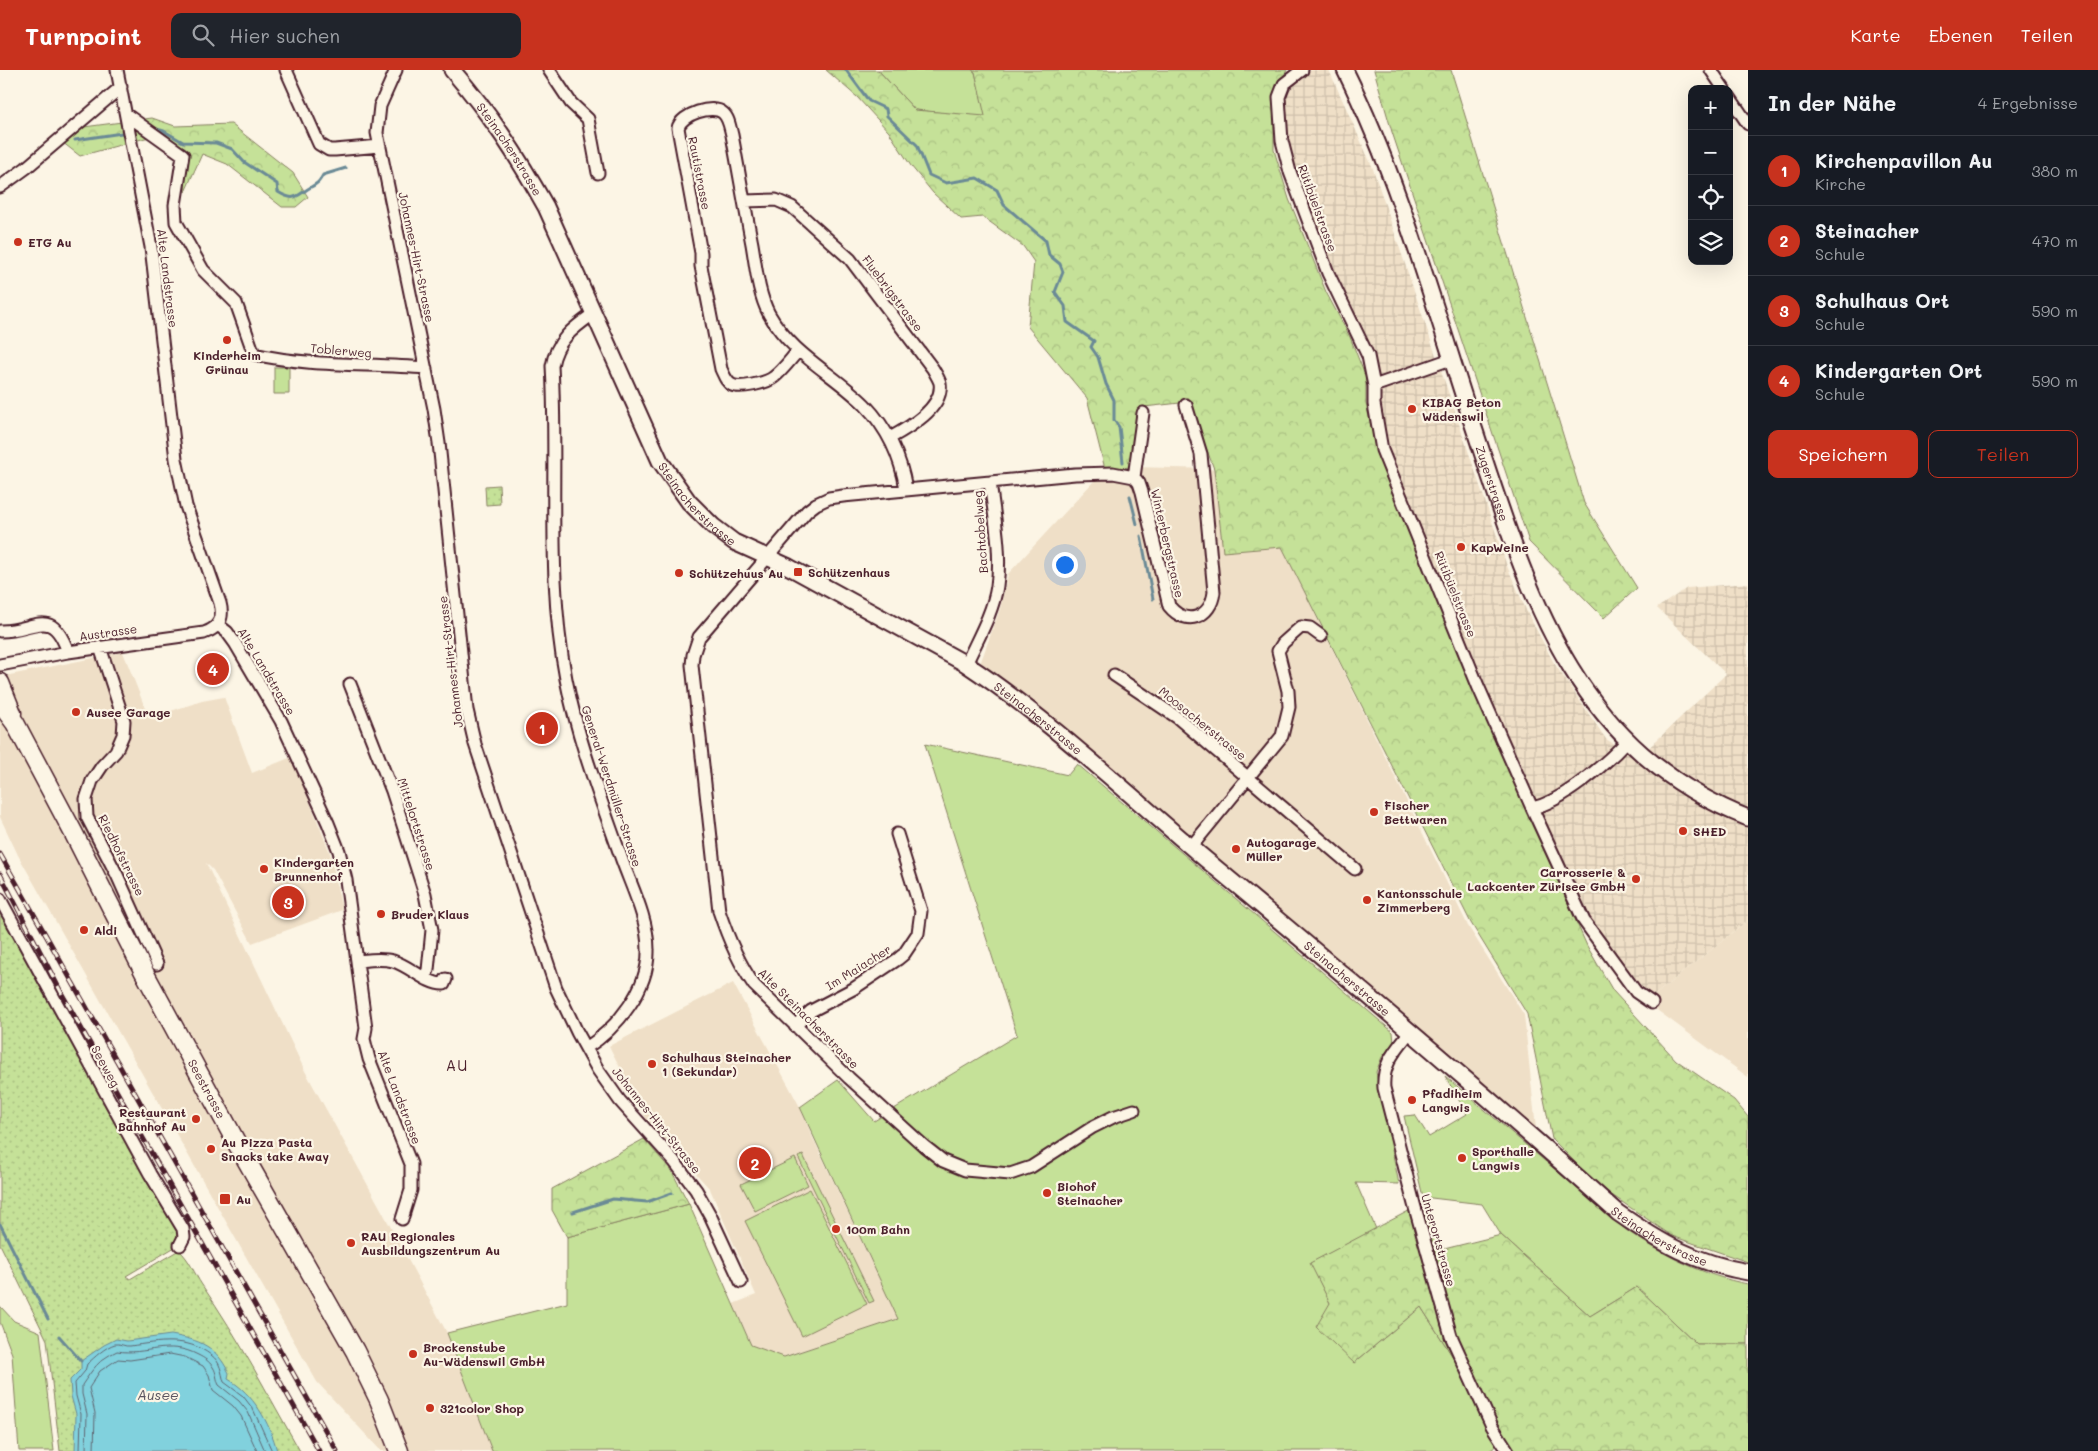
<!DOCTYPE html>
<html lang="de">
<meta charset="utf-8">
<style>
:root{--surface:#171b24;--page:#20242c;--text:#f1f3f6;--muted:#9ea1a6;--line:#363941;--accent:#c8321e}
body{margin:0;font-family:Mali,sans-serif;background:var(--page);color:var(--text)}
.controls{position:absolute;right:15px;top:15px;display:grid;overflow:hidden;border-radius:10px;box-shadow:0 5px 20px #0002}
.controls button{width:45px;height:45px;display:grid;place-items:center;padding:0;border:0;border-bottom:1px solid var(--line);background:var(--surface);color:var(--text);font:25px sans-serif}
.you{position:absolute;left:1064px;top:494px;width:18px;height:18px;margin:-12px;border:4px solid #fff;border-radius:50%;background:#1a73e8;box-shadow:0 0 0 8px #1a73e833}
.badge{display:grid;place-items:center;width:32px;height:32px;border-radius:50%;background:var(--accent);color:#fff;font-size:16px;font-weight:700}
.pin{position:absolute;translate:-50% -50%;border:2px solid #fff;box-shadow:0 1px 5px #0006}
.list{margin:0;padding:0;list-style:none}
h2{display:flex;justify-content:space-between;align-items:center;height:65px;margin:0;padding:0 20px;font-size:21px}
h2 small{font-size:16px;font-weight:400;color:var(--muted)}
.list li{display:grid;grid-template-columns:32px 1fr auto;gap:15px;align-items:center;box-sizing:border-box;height:70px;padding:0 20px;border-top:1px solid var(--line)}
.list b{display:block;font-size:19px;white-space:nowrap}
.list p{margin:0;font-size:16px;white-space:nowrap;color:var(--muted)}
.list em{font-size:16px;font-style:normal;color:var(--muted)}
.actions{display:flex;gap:10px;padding:15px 20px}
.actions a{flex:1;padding:11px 0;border:1px solid var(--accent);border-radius:10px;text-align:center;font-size:18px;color:var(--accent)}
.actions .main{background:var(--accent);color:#fff}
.icon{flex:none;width:28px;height:28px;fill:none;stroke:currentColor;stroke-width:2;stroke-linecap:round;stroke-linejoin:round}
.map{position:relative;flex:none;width:1748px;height:1381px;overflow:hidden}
header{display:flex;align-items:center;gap:30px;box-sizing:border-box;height:70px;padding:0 25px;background:var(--accent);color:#fff}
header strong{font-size:24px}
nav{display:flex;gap:28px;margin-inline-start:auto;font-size:18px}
.search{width:350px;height:45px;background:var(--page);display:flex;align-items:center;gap:12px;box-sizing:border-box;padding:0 18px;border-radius:10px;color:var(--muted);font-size:19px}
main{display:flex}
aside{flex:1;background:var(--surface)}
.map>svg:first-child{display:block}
.built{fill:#efdfc7}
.industrial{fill:url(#industrial-grid)}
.grass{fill:#c5e198;stroke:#888062}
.forest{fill:url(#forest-crowns);stroke:#888062}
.park{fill:url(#park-dots);stroke:#888062}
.water{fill:#81d1dd;stroke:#6b8a96}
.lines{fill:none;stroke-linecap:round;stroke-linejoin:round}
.shore{stroke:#606672;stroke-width:1}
.stream{stroke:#6b8a96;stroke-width:3}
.street-casing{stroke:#4a1f2b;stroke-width:15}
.secondary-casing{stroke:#4a1f2b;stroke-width:19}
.primary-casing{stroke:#4a1f2b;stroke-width:21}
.street{stroke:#fcf5e5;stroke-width:11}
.secondary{stroke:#fcf5e5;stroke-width:15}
.primary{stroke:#fcf5e5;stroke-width:18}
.rail-casing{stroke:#4a1f2b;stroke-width:5}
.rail{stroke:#fcf5e5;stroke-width:3;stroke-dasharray:9;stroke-linecap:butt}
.poi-dot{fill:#c8321e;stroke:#fcf5e5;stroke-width:2}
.labels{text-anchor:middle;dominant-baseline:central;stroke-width:4.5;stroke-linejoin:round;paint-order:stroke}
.street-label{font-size:12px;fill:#4a1f2b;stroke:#fcf5e5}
.poi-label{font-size:12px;font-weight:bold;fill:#4a1f2b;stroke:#fcf5e5;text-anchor:start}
.water-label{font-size:14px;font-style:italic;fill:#5a5460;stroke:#fcf5e5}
.quarter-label{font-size:15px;letter-spacing:1px;fill:#4a1f2b;stroke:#fcf5e5}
</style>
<header>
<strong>Turnpoint</strong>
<div class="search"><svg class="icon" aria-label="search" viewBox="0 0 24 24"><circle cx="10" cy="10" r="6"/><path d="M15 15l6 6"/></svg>Hier suchen</div>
<nav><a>Karte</a><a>Ebenen</a><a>Teilen</a></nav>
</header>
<main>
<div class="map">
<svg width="1748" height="1381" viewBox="0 0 1748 1381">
<defs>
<pattern id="industrial-grid" width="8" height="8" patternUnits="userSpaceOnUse" patternTransform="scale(1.25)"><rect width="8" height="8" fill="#efdfc7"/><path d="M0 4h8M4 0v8" fill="none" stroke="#cebfab"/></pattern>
<pattern id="forest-crowns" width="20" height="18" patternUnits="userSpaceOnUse" patternTransform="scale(1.25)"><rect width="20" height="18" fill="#c5e198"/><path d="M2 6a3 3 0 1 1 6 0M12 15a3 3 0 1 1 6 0" fill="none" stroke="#abc183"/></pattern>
<pattern id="park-dots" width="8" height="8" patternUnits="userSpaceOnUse" patternTransform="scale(1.25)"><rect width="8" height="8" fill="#c5e198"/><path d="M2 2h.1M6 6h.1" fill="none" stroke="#abc183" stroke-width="1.8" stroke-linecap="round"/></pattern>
</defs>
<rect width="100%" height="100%" fill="#fcf5e5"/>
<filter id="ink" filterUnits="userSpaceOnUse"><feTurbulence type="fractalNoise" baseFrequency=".02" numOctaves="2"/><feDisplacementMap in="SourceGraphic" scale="10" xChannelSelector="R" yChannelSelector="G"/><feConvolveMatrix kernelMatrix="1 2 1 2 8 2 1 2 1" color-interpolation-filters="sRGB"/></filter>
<g filter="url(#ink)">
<path class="built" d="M 1132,397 L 1214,399 L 1223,481 L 1282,476 L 1468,856 L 1524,945 L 1537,1068 L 1213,786 L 980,594 L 1000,539 L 1008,504 L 1105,399 Z
M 123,582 L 149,648 L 202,631 L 224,627 L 252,703 L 292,687 L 330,783 L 342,840 L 252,873 L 213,800 L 206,793 L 305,1001 L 381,1139 L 447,1263 L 492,1381 L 381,1381 L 317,1312 L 18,785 L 0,747 L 0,607 Z
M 1748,850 L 1748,1007 L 1646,932 Z
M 733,913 L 800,1037 L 812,1066 L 898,1249 L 784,1287 L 751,1275 L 733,1234 L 756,1225 L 710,1119 L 647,1050 L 609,976 Z"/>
<path class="industrial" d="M 1311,0 L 1329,0 L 1372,96 L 1507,496 L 1527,542 L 1554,593 L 1606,669 L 1637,689 L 1726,604 L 1657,538 L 1687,518 L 1748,513 L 1748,850 L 1646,932 L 1589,855 L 1536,742 L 1394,394 L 1381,350 L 1374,293 L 1318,165 L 1289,88 L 1283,29 L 1299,6 Z"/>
<path class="grass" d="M 878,0 L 972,0 L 975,2 L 986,47 L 915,40 Z
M 274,297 L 289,297 L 289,324 L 274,324 Z
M 925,674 L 1068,705 L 1077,694 L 1393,962 L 1394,973 L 1382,987 L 1376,1002 L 1399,1114 L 1356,1113 L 1376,1159 L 1311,1193 L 1330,1233 L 1354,1293 L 1421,1237 L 1506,1370 L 1489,1381 L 492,1381 L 447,1263 L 567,1233 L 567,1167 L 689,1134 L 751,1275 L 784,1287 L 898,1249 L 800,1037 L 838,1010 L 874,1051 L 1017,965 Z
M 1445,1006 L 1626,1160 C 1663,1185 1704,1206 1748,1214 L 1748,1274 L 1697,1274 L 1637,1217 L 1590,1246 L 1501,1165 L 1482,1134 L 1423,1127 L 1404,1046 L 1415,1045 L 1429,1067 L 1467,1044 Z
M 803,1085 L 874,1231 L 869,1233 L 798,1087 Z
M 795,1088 L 808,1115 L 755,1141 L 741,1114 Z
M 810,1119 L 867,1234 L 802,1266 L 745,1151 Z
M 0,1236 L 14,1251 L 40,1262 L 54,1381 L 19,1381 L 12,1284 L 0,1252 Z"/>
<path class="forest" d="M 826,0 L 878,0 L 915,40 L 985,46 L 975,2 L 972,0 L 1287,0 L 1274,25 L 1274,80 L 1289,129 L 1326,222 L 1350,267 L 1366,308 L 1366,334 L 1378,386 L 1481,638 L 1587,876 L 1613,921 L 1676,990 L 1734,1030 L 1748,1047 L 1748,1192 L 1672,1166 L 1600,1117 L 1552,1069 L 1527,944 L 1471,853 L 1282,477 L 1223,482 L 1214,399 L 1189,332 L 1144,337 L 1132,397 L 1105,399 L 1087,328 L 1028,257 L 1034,192 L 1023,176 L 983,147 L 961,149 L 933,123 L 911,96 L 889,62 L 857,27 Z
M 1374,0 L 1451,0 L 1584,433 L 1637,518 L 1604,548 L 1529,472 L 1392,62 Z
M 152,48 L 175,56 L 231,54 L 293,103 L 308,127 L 296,137 L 282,137 L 227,94 L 202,84 L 185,122 L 186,78 L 160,64 L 80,86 L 62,72 L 84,57 Z
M 644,1069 L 671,1100 L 689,1134 L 567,1167 L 552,1140 L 552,1119 Z
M 1420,1135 L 1444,1179 L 1501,1165 L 1590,1246 L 1637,1217 L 1697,1274 L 1748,1274 L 1748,1381 L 1513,1381 L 1421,1237 L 1354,1293 L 1316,1257 L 1330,1233 L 1310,1193 Z"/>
<path class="park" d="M 499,415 L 500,434 L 486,435 L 485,416 Z
M 0,837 L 178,1156 L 179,1170 L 175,1177 L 126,1206 L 130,1209 L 179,1180 C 190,1190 194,1203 202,1215 C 239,1268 268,1325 300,1381 L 60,1381 L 47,1270 L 0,1174 Z"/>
<path class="water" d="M 171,1265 C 200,1270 216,1276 229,1303 L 228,1309 C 253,1323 270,1353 277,1381 L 75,1381 L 76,1344 L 71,1326 L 70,1310 L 81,1299 L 81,1291 L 104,1275 L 116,1269 L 127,1271 Z"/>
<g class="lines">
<path class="shore" d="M 80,1381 L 81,1344 L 76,1326 L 75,1313 L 85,1301 L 87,1294 C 95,1287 105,1277 115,1274 C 120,1273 125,1277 130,1276 C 159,1272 186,1266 211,1285 C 221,1292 221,1302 224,1312 L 243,1326 L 253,1339 L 272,1381
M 86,1381 L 87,1344 L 82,1324 L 82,1315 C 93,1299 98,1290 117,1281 C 146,1286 168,1269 198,1285 C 204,1288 209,1291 213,1297 C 217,1303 216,1309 219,1315 L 239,1331 L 248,1342 L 265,1381
M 94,1381 L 95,1343 L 89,1318 L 100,1301 L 118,1289 L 130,1290 L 170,1284 L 185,1287 L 203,1296 L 209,1305 L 213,1320 L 233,1336 L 241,1346 L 257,1381"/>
<path class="stream" d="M 846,0 L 869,31 L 886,39 L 887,46 L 917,75 L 929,105 L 946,113 L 977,108 L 997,120 L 1004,135 L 1046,171 L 1049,185 L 1060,194 L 1063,202 L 1055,222 L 1065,236 L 1067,252 L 1094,271 L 1091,277 L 1098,287 L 1106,314 L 1114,330 L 1114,350 L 1119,357 L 1123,392
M 153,58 L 164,61 L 183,72 L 216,73 L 232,79 L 244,92 L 277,114 L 278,122 C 296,133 297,125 311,117 C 318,113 319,112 323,105 L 346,98
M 75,70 L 122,63
M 1130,426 L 1137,454
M 1141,466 L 1153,529
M 573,1142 L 613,1129 L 647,1132 L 672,1123
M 0,1154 L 48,1249
M 59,1266 L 81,1291"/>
<defs>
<path id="street" d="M 286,0 L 319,74 L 329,80 L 335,80 L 380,76
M 396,0 L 380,36 L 377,63 L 434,339 L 439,373 L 467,640 L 475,674 L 556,918 L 577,962 L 598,1000 L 620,1031 L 674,1091 L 696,1120 L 710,1145 L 741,1212
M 549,0 L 571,33 L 588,49 L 598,103
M 1302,0 L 1284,14 L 1279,27 L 1282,71 L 1290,102 L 1328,203 L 1368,286 L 1374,316 L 1374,334 L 1382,380 L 1478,616 L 1532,738 C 1562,732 1607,693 1628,670
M 1711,0 L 1724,19
M 1729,26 L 1748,54
M 127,45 L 183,85 L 175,135 L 176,152 L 203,200 L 236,233 L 254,284 C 310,297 369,293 426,298
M 0,117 L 26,98 L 121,17
M 744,131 L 776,130 L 792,137 L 801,145 L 850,189 L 933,299 C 935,303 939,309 940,313 C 944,338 908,358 890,368
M 798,281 C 790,290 783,300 774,307 C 767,313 740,319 732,315 C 726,312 724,305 721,299 L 701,196 L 701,183 L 678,58 C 681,44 713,34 723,43 C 729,48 730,58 732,65 C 739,102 745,138 752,174 C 756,197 758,223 769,244 C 792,285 833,303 865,335 C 888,359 901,388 906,419
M 1374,316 L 1451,289
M 1134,407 L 1143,343
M 218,555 L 227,562 L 235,573 L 281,651 L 328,753 L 339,781 L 346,810 L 366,958 L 364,969 L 369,989 L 411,1094 L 411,1120 L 402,1149
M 0,561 C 34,562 51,534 68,582
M 100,577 L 124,651 L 123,665 L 116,681 L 102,696 L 92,711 L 86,729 L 87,747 L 117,805 L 157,894
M 966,594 C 977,570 993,543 997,516 C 1002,482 994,445 990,412
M 0,595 L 68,582 L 204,563 C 219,558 224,548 220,533 L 186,436 L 176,389 L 151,177 L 117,0
M 1114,605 L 1178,648 L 1355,799
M 350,614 L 392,721 L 425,824 L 432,860 L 428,900 L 425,907
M 1532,738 L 1584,851 L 1636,922 L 1652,933
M 1191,777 L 1282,666 L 1289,637 L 1288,621 L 1278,581 L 1283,573 L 1301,557 L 1310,558 L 1321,566
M 0,829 L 150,1104 L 183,1159 L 184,1167 L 180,1175
M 358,891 C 369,890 382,888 393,891 C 410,896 428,915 444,914 L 446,909
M 795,956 L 811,941 L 853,919 L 898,889 L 904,884 L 918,863 L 921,841 L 897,764
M 1409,963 C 1395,981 1382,994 1384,1018 L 1414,1134 L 1451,1266 L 1492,1356 L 1508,1381
M 586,978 C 617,958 649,919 648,880 C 648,849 632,818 622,790 C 601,730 578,671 566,609 C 546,507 558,399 552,296 C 556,271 573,258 593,244
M 1134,1040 L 1113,1047 L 1093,1057 L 1031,1097 L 1010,1104 L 965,1100 L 943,1091 L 924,1076 L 849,1008 L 754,915 C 738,892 728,868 719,841 L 692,595 L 693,585 L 699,567 L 807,441 L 816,434 L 829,428 L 843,426 L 1075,404 L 1113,403 L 1134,407 L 1139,413 L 1142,422 L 1169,536 C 1186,557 1211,548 1214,522 L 1201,384 L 1186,335"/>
<g id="secondary">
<path id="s1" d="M 452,0 C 491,45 517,85 546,137 L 660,391 L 689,432 L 713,456 L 734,472 L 789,497 L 966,594 C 1049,649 1122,719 1198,783 C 1340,901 1481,1020 1618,1143 C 1661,1173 1695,1193 1748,1202"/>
<path id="s2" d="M 1345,0 C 1399,109 1434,236 1472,352 C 1527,517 1569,677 1748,748"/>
</g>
<g id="primary">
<path d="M 0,613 L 12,643"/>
<path id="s3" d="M 0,633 L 15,653 L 73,762 L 144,902 L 235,1070 L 355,1281 L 379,1330 L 399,1381"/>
</g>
</defs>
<use href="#street" class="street-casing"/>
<use href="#secondary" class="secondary-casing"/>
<use href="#primary" class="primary-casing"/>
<use href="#street" class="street"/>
<use href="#secondary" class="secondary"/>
<use href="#primary" class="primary"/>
<defs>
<path id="rail" d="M 0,784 L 337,1381
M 0,804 L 62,924 L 319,1381"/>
</defs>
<use href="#rail" class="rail-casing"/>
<use href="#rail" class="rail"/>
</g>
</g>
<g class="poi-dot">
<circle cx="18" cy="172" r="5"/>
<circle cx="227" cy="270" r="5"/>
<circle cx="1412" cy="339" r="5"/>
<circle cx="1461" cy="477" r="5"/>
<rect x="793" y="497" width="10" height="10" rx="2.5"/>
<circle cx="679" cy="503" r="5"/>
<circle cx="76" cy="642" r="5"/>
<circle cx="1374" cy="742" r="5"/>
<circle cx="1683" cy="761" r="5"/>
<circle cx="1236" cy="779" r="5"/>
<circle cx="264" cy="799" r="5"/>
<circle cx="1636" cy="809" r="5"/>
<circle cx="1367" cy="830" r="5"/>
<circle cx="381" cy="844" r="5"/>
<circle cx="84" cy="860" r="5"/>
<circle cx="652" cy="994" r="5"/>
<circle cx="1412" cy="1030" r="5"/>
<circle cx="196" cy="1049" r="5"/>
<circle cx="211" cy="1079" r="5"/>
<circle cx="1462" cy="1088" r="5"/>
<circle cx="1047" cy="1123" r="5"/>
<rect x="219" y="1123" width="12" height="12" rx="2.5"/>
<circle cx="836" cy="1159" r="5"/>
<circle cx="351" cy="1173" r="5"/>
<circle cx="413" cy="1284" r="5"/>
<circle cx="430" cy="1338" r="5"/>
</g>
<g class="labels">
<g class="street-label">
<text stroke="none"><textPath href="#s1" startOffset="98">Steinacherstrasse</textPath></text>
<text transform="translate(700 103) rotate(79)">Rautistrasse</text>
<text transform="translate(1318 138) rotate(70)">Rütibüelstrasse</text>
<text transform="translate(417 187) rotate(78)">Johannes-Hirt-Strasse</text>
<text transform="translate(168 208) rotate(83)">Alte Landstrasse</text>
<text transform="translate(893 223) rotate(53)">Fluebrigstrasse</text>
<text transform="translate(341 280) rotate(5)">Toblerweg</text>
<text stroke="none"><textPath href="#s2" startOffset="439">Zugerstrasse</textPath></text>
<text stroke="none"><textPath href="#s1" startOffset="502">Steinacherstrasse</textPath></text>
<text transform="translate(980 462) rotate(-94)">Bachtobelweg</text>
<text transform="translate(1168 473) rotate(77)">Winterbergstrasse</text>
<text transform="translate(1456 524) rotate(68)">Rütibüelstrasse</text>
<text transform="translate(108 562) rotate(-8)">Austrasse</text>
<text transform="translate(450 592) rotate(-97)">Johannes-Hirt-Strasse</text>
<text transform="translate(267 601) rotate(59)">Alte Landstrasse</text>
<text stroke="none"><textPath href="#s1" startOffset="908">Steinacherstrasse</textPath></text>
<text transform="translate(1203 653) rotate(39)">Moosacherstrasse</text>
<text transform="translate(612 716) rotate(72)">General-Werdmüller-Strasse</text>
<text transform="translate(417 754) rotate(72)">Mittelortstrasse</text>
<text transform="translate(122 785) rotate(64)">Riedhofstrasse</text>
<text transform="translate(858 897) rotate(-32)">Im Maiacher</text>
<text stroke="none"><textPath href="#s1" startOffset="1312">Steinacherstrasse</textPath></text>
<text transform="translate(809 948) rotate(45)">Alte Steinacherstrasse</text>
<text transform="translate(106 996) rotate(61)">Seeweg</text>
<text stroke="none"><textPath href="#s3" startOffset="438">Seestrasse</textPath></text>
<text transform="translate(400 1027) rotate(69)">Alte Landstrasse</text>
<text transform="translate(657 1050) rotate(51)">Johannes-Hirt-Strasse</text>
<text stroke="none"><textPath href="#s1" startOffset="1718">Steinacherstrasse</textPath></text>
<text transform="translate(1439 1170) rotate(74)">Unterortstrasse</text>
</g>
<g class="poi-label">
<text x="28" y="172">ETG Au</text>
<text x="227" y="285" text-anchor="middle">Kinderheim<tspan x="227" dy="14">Grünau</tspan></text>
<text x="1422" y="332">KIBAG Beton<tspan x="1422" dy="14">Wädenswil</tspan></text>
<text x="1471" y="477">KapWeine</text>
<text x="808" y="502">Schützenhaus</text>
<text x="689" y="503">Schützehuus Au</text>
<text x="86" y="642">Ausee Garage</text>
<text x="1384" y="735">Fischer<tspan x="1384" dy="14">Bettwaren</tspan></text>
<text x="1693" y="761">SHED</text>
<text x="1246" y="772">Autogarage<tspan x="1246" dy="14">Müller</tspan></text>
<text x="274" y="792">Kindergarten<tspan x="274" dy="14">Brunnenhof</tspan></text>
<text x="1626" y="802" text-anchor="end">Carrosserie &amp;<tspan x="1626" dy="14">Lackcenter Zürisee GmbH</tspan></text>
<text x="1377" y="823">Kantonsschule<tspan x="1377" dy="14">Zimmerberg</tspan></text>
<text x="391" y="844">Bruder Klaus</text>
<text x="94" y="860">Aldi</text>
<text x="662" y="987">Schulhaus Steinacher<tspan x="662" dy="14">1 (Sekundar)</tspan></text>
<text x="1422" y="1023">Pfadiheim<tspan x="1422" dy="14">Langwis</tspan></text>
<text x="186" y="1042" text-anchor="end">Restaurant<tspan x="186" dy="14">Bahnhof Au</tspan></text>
<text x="221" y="1072">Au Pizza Pasta<tspan x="221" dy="14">Snacks take Away</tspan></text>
<text x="1472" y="1081">Sporthalle<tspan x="1472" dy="14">Langwis</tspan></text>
<text x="1057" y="1116">Biohof<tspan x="1057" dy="14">Steinacher</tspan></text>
<text x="236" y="1129">Au</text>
<text x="846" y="1159">100m Bahn</text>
<text x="361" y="1166">RAU Regionales<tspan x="361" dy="14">Ausbildungszentrum Au</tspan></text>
<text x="423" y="1277">Brockenstube<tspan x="423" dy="14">Au-Wädenswil GmbH</tspan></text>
<text x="440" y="1338">321color Shop</text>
</g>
<g class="water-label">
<text x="158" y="1324">Ausee</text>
</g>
<g class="quarter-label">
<text x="457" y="995">AU</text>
</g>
</g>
</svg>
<div class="controls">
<button>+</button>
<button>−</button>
<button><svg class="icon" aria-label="locate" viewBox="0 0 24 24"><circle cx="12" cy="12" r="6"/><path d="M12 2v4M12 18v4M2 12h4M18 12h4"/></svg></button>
<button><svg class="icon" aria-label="layers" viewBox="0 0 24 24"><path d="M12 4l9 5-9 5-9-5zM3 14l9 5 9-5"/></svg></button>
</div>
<div class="you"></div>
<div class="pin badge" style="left:542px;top:658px">1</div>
<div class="pin badge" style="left:755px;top:1093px">2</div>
<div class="pin badge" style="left:288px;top:832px">3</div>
<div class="pin badge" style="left:213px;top:599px">4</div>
</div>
<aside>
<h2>In der Nähe<small>4 Ergebnisse</small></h2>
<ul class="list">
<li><span class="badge">1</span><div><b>Kirchenpavillon Au</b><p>Kirche</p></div><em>380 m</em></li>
<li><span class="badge">2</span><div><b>Steinacher</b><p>Schule</p></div><em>470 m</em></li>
<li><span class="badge">3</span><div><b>Schulhaus Ort</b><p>Schule</p></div><em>590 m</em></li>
<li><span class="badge">4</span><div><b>Kindergarten Ort</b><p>Schule</p></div><em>590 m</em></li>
</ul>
<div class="actions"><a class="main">Speichern</a><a>Teilen</a></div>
</aside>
</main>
